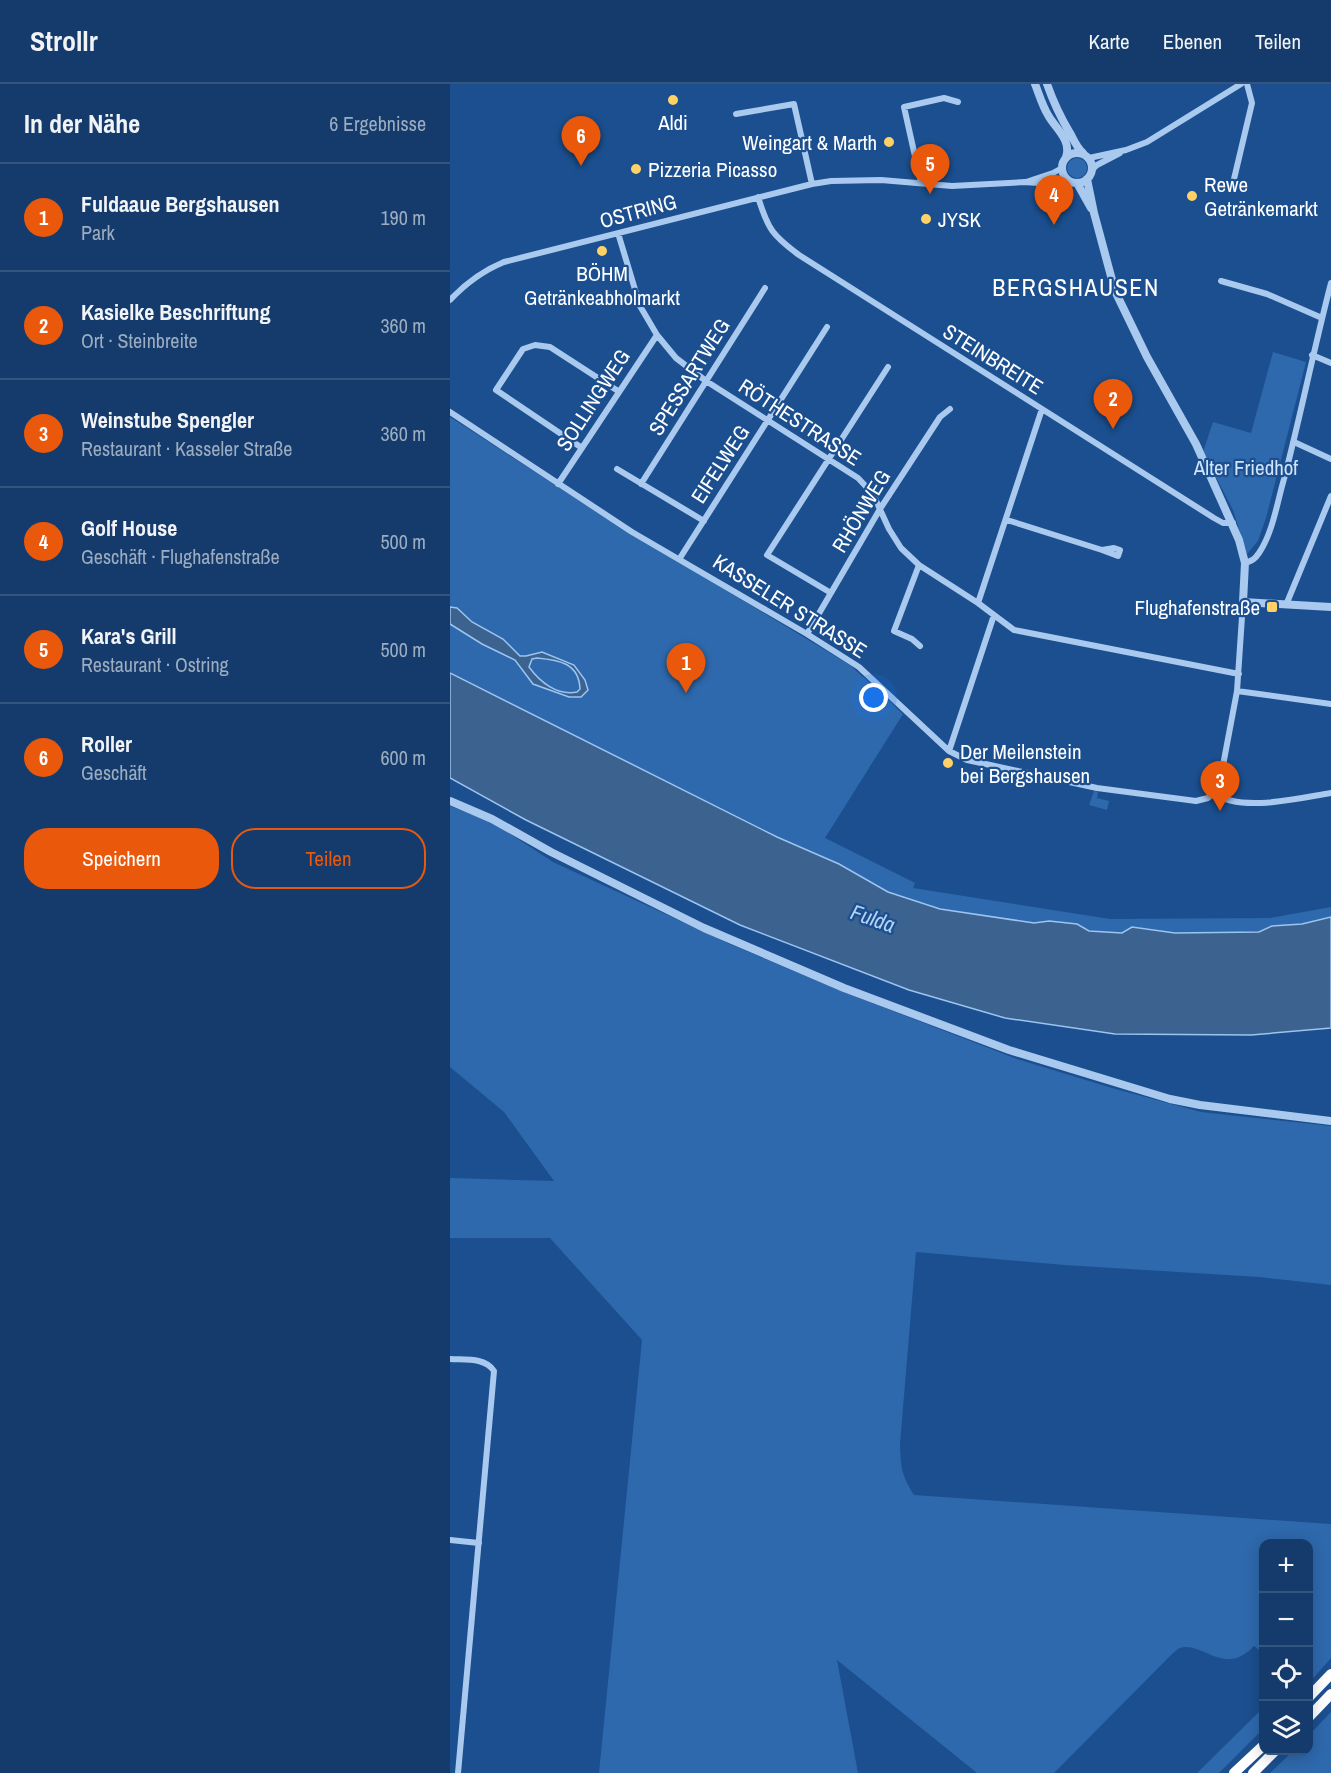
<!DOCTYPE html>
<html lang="de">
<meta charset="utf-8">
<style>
:root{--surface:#143b6b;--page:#214673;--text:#f1f3f6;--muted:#9dadc1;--line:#33557e;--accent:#ea580c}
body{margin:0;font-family:"Archivo Narrow",sans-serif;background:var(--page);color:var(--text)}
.controls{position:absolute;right:18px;bottom:18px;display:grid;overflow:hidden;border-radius:12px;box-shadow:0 3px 15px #0003}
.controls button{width:54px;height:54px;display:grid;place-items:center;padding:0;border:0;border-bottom:2px solid var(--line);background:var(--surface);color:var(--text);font:30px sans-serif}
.you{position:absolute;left:424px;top:614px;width:21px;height:21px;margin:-15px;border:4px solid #fff;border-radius:50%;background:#1a73e8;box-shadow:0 0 0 9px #1a73e833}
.badge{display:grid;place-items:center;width:39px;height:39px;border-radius:50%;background:var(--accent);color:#fff;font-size:20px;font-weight:700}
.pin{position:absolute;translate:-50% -50px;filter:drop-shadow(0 2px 3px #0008)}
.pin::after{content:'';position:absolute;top:32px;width:21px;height:18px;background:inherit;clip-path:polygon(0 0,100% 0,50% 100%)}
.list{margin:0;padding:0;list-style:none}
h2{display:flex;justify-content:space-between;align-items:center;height:78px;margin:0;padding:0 24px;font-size:26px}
h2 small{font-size:20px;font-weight:400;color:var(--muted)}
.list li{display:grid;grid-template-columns:39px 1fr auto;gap:18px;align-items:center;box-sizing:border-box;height:108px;padding:0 24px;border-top:2px solid var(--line)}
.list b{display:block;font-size:22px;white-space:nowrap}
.list p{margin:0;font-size:20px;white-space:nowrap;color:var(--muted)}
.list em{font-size:20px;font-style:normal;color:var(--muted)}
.actions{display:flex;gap:12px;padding:18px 24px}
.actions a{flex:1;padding:14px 0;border:2px solid var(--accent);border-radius:24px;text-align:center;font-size:21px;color:var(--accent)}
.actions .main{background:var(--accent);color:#fff}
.icon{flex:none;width:33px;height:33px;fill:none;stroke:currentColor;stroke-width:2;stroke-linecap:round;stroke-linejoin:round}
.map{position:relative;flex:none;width:881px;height:1689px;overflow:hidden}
header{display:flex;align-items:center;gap:36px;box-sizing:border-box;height:84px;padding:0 30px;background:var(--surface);border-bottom:2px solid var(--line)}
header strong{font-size:28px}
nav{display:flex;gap:33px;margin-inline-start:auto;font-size:21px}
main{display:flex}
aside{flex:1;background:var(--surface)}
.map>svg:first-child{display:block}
.green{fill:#2e69ad}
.water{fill:#3c6290;stroke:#9cc4f0;stroke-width:1.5;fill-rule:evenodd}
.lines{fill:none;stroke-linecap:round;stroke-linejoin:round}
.minor{stroke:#a9c9ee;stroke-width:6}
.tertiary{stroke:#a9c9ee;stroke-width:8}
.motorway{stroke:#fff;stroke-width:10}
.poi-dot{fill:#ffd166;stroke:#1b4f8f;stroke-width:2}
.labels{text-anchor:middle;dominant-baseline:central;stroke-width:4.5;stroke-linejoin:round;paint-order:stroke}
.poi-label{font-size:21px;fill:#fff;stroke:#1b4f8f;text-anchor:start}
.street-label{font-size:21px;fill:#fff;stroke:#1b4f8f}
.park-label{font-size:21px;fill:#cfe3fa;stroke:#1b4f8f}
.water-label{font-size:22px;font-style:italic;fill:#b5d3f5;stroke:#1b4f8f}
.quarter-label{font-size:24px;letter-spacing:1.5px;fill:#fff;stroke:#1b4f8f}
</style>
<header>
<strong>Strollr</strong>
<nav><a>Karte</a><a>Ebenen</a><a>Teilen</a></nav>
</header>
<main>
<aside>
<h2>In der Nähe<small>6 Ergebnisse</small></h2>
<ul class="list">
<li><span class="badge">1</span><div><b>Fuldaaue Bergshausen</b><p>Park</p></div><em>190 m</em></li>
<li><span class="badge">2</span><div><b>Kasielke Beschriftung</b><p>Ort · Steinbreite</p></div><em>360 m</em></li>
<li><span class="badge">3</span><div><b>Weinstube Spengler</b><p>Restaurant · Kasseler Straße</p></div><em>360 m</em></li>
<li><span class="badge">4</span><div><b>Golf House</b><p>Geschäft · Flughafenstraße</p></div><em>500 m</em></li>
<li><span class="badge">5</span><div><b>Kara's Grill</b><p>Restaurant · Ostring</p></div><em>500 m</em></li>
<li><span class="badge">6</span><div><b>Roller</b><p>Geschäft</p></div><em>600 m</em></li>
</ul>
<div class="actions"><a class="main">Speichern</a><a>Teilen</a></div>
</aside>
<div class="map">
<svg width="881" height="1689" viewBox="0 0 881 1689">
<rect width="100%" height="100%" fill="#1b4f8f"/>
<path class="green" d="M617 84a10 10 0 1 1 20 0a10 10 0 1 1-20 0Z
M 823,268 L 856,278 L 816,434 L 808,457 L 797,470 L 783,426 L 753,368 L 763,338 L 801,349 Z
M 0,333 L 156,434 L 400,581 L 453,630 L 375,754 L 465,799 L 463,804 L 660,835 L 820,834 L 881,823 L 881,833 L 852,840 L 822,842 L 809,848 L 725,849 L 682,843 L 672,849 L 639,847 L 627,840 L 599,837 L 584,839 L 490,825 L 438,808 L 389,780 L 327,753 L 0,588 Z
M 644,707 L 648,708 L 647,714 L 659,717 L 657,726 L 639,721 Z
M 0,722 L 42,738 L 103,778 L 280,860 L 386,905 L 567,975 L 662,1004 L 751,1028 L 881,1042 L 881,1201 L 809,1193 L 614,1181 L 466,1168 L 450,1360 C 451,1384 451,1390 464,1411 L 881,1440 L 881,1574 L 859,1599 L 858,1460 L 814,1460 L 813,1569 L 804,1562 C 774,1594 753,1557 730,1564 C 727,1565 725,1568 722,1570 L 604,1689 L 527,1689 L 387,1576 L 408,1689 L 149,1689 L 192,1256 L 100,1154 L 0,1154 L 0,1094 L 104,1097 L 54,1028 L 0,983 Z
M 813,1624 L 813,1645 L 769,1689 L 747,1689 Z
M 881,1628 L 881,1689 L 820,1689 L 843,1667 L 858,1666 L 859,1651 Z"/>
<path class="water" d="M 0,523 L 7,524 L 22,538 L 53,555 L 70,572 L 76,572 L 92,568 L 124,581 L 135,596 L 138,606 L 131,613 L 119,613 L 83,600 L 65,576 L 32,560 L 0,540 ZM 87,574 C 109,576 129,579 130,605 L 127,608 C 107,612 90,598 79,583 L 82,575 Z
M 0,589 L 327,753 L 389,780 L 438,808 L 490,825 L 584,839 L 599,837 L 627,840 L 639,847 L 672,849 L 682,843 L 725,849 L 809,848 L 822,842 L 852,840 L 881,833 L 881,944 L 801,951 L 665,950 L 555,934 L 459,906 L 290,841 L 76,736 L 0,694 Z"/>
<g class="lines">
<path class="minor" d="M 286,30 L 344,20 L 362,100
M 639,74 L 676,66 L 697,58 L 791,0
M 642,86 L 647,81 L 670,69
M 784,95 L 802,19 L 797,0
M 576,98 L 603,89 L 612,84
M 471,99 L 454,23 L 494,14 L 508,18
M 308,113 C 318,145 322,151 349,171 L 764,434 L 773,439 L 783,439
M 168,149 L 190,222 L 207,251 L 226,274 L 256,297 L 408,394 L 423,410 L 439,445 L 451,464 L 469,481 L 528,519 L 564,546 L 789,590
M 771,197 L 817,210 L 872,234
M 0,216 C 16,199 32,187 54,178 L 362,100 L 381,97 L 431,96 L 502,102 L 575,98 L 588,99 L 617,95
M 862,271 L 881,279
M 0,328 L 182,448 L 357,550 L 409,583 L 499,667 L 517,676 L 647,704 L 746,717 L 758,714 L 764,709 L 771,692 L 787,607 L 793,518
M 844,358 L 881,375
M 132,364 L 46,306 L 73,265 L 85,261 L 100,263 L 168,307
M 167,385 L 254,437
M 108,400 L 207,251
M 191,400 L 315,204
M 557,436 L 652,466 L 664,464 L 670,466 L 668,472 L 652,466
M 230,474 L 377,243
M 795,479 C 802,477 805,475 809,469 C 823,448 827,419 834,395 C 851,330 864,264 881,199
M 469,481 L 444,547 L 462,555 L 470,562
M 381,509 L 317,471 L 438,283
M 528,519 L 592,325
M 836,521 L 881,412
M 357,550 L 430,425 L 490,333 L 500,325
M 787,607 L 881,620
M 499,667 L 544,531
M 764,709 C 790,729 850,714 881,709
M 0,1275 C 15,1276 35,1273 44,1287 L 8,1689
M 0,1456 L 29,1459"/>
<path class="tertiary" d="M 585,0 C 589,10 592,21 598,31 C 605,44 622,56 616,73
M 597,0 C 604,20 609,31 620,49 C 624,56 626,63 633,69
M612 84a15 15 0 1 1 30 0a15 15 0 1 1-30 0Z
M 637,95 L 644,129 L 665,207 L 697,273 L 746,360 L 789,456 L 795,479 L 793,518 L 881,523
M 627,99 L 641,124
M 0,717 L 42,735 L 101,768 L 254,844 L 394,904 L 559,966 L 720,1015 L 750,1021 L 881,1037"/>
<path class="motorway" d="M 858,1614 L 881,1590
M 858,1634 L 881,1610
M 784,1689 L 814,1661
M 803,1689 L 826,1666"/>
</g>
<g class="poi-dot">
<circle cx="223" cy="16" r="6"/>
<circle cx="439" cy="58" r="6"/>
<circle cx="186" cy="85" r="6"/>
<circle cx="742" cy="112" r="6"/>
<circle cx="476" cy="135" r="6"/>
<circle cx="152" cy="167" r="6"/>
<rect x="816" y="517" width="12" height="12" rx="3"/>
<circle cx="498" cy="679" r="6"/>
</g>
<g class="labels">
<g class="poi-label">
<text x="223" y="38" text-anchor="middle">Aldi</text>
<text x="427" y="58" text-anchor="end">Weingart &amp; Marth</text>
<text x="198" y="85">Pizzeria Picasso</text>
<text x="754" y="100">Rewe<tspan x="754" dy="24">Getränkemarkt</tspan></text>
<text x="488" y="135">JYSK</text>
<text x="152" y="189" text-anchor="middle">BÖHM<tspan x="152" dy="24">Getränkeabholmarkt</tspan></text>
<text x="810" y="523" text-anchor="end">Flughafenstraße</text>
<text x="510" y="667">Der Meilenstein<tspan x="510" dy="24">bei Bergshausen</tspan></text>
</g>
<g class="street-label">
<text transform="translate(188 127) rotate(-15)">OSTRING</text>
<text transform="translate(543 275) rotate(32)">STEINBREITE</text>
<text transform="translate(239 293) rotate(-58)">SPESSARTWEG</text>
<text transform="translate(143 316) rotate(-57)">SOLLINGWEG</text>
<text transform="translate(350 338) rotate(33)">RÖTHESTRASSE</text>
<text transform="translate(270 380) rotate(-57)">EIFELWEG</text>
<text transform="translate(411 427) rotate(-59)">RHÖNWEG</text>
<text transform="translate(340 522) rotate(32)">KASSELER STRASSE</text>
</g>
<g class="park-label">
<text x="796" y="383">Alter Friedhof</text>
</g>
<g class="water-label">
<text transform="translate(423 834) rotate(19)">Fulda</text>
</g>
<g class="quarter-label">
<text x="626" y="203">BERGSHAUSEN</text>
</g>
</g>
</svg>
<div class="controls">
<button>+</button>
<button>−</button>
<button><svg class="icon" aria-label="locate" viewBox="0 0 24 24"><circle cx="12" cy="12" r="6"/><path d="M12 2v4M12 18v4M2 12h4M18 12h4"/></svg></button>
<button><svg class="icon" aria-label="layers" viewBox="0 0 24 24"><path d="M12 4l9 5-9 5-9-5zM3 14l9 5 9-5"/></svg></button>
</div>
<div class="you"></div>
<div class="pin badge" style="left:236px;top:609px">1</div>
<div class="pin badge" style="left:663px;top:345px">2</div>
<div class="pin badge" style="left:770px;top:727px">3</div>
<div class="pin badge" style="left:604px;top:141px">4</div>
<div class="pin badge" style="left:480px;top:110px">5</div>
<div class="pin badge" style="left:131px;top:82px">6</div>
</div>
</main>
